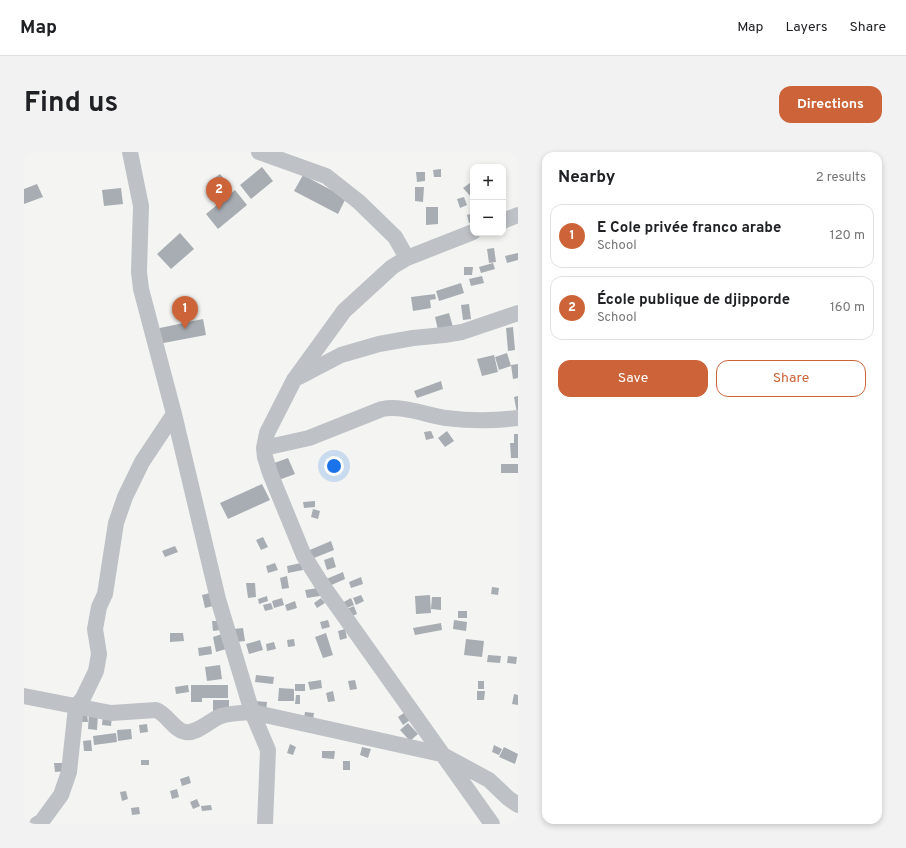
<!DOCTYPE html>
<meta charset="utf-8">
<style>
:root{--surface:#fff;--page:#f2f2f2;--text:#202124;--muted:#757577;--line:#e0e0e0;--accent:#cd6439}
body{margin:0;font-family:Overpass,sans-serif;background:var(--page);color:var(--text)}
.controls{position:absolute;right:12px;top:12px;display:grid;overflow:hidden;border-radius:8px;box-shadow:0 2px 6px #0003}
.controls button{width:36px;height:36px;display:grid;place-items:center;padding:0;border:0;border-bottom:1px solid var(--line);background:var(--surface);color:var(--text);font:20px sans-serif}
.you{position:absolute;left:310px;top:314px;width:14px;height:14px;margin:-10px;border:3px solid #fff;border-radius:50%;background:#1a73e8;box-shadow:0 0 0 6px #1a73e833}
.badge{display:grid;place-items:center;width:26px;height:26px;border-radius:50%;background:var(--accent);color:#fff;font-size:13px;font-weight:700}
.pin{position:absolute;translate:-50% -33px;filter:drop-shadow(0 1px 2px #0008)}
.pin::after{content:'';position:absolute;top:21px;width:14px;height:12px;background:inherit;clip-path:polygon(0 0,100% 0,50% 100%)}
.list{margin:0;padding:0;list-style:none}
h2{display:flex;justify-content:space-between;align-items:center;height:52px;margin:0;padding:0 16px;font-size:17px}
h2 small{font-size:13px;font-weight:400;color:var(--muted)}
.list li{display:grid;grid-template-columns:26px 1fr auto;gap:12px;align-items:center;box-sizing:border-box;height:64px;margin:0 8px 8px;padding:0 8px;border:1px solid var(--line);border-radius:12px}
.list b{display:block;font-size:15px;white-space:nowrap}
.list p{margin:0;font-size:13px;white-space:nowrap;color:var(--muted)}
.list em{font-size:13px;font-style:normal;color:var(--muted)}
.actions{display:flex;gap:8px;padding:12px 16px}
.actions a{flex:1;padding:9px 0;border:1px solid var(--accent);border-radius:12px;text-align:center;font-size:14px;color:var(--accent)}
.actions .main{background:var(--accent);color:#fff}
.map{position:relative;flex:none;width:494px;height:672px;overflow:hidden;border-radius:12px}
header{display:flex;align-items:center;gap:24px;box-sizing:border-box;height:56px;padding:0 20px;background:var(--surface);border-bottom:1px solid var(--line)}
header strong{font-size:19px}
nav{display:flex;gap:22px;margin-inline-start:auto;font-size:14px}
.intro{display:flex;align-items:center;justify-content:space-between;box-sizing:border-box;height:96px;padding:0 24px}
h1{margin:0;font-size:28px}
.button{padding:10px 18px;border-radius:12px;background:var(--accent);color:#fff;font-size:14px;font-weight:700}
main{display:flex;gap:24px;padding:0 24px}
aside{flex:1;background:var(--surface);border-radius:12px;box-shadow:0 2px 6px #0003}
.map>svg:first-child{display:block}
.building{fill:#a7adb3}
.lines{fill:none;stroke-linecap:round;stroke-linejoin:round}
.minor{stroke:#bec1c5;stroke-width:16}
</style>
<header>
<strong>Map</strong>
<nav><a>Map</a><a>Layers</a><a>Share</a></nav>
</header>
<div class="intro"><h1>Find us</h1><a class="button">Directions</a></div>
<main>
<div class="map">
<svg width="494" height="672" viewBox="0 0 494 672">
<rect width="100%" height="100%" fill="#f4f5f2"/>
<path class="building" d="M 238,15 L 249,29 L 227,47 L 216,33 Z
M 417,17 L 417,25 L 410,25 L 409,18 Z
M 392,20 L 401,20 L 401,29 L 393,30 Z
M 196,22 L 200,27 L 189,36 L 184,31 Z
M 279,23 L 322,46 L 314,62 L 270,39 Z
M 446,31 L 449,34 L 449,47 L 439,36 Z
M 13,32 L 19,45 L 0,52 L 0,37 Z
M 391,35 L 400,35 L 399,50 L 391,49 Z
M 97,36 L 99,52 L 80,54 L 78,38 Z
M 211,38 L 223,53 L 194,77 L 182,62 Z
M 440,45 L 443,53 L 436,56 L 433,47 Z
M 402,55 L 414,55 L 414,72 L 402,73 Z
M 449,61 L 449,70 L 445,71 L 443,63 Z
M 156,81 L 170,97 L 147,117 L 133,102 Z
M 470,96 L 472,110 L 465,111 L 463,97 Z
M 494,101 L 494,108 L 483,111 L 481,104 Z
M 469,111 L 471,117 L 457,121 L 455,115 Z
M 440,115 L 449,115 L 448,123 L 440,123 Z
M 458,124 L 460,131 L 447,134 L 445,127 Z
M 437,131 L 440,141 L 415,149 L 412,139 Z
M 411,142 L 412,147 L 406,148 L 407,156 L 389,159 L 387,145 Z
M 445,152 L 447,167 L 439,168 L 437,153 Z
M 425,161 L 429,175 L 414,178 L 411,165 Z
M 179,167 L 182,183 L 134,192 L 131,177 Z
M 489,175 L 491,198 L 484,199 L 482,176 Z
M 483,201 L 487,214 L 475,218 L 471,205 Z
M 470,203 L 474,220 L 458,224 L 453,207 Z
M 494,212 L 494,226 L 489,227 L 487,213 Z
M 417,229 L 419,237 L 393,246 L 390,239 Z
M 494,244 L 494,261 L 493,261 L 490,245 Z
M 407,279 L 410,286 L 402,288 L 400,280 Z
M 423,279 L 430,289 L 421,295 L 414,286 Z
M 490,282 L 494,282 L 494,306 L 487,306 L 486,291 L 490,291 Z
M 264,306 L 271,322 L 252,329 L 245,313 Z
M 477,312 L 494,312 L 494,321 L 477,321 Z
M 238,332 L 246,348 L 204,367 L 196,351 Z
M 291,349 L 291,355 L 280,356 L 279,350 Z
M 289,357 L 296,359 L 294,367 L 287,365 Z
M 239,385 L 244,395 L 237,398 L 232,388 Z
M 307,389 L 310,398 L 285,408 L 281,400 Z
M 151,394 L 154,400 L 141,405 L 138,399 Z
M 309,405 L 312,415 L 303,418 L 300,408 Z
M 251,411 L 254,418 L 244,421 L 242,414 Z
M 277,411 L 279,418 L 264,421 L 263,414 Z
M 319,420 L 321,427 L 303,435 L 300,428 Z
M 263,424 L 265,436 L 258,437 L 256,426 Z
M 337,425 L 339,432 L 327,436 L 325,430 Z
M 222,431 L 231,431 L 232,445 L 224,446 Z
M 468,435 L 475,436 L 474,443 L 467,442 Z
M 294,436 L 296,444 L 283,446 L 281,438 Z
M 186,441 L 189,454 L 181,456 L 178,443 Z
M 337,443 L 340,449 L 332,453 L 329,446 Z
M 406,443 L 407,461 L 392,462 L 391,444 Z
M 243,444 L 244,449 L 235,452 L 234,447 Z
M 408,445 L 417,445 L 417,458 L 407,457 Z
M 258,446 L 260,453 L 250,456 L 248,449 Z
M 297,446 L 301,451 L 293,456 L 290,451 Z
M 327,446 L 330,453 L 321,457 L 318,451 Z
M 271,449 L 273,456 L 263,459 L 261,453 Z
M 247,451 L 249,457 L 241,459 L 239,453 Z
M 330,454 L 333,462 L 326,465 L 323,457 Z
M 434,459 L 443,459 L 443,466 L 434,466 Z
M 304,468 L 306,475 L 298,477 L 296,470 Z
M 430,468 L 443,470 L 442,479 L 429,477 Z
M 188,469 L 194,469 L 196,478 L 189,479 Z
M 417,471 L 418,478 L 391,483 L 389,476 Z
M 219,476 L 221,489 L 212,490 L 210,477 Z
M 321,477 L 323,486 L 316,488 L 314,479 Z
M 146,481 L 159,481 L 160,489 L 146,490 Z
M 302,481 L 309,503 L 299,506 L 291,485 Z
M 198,482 L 202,497 L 192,500 L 189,485 Z
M 270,487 L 271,494 L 264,495 L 263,488 Z
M 442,487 L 460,489 L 458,505 L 440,503 Z
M 236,488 L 239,498 L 225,502 L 222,492 Z
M 250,490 L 252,497 L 243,499 L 242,492 Z
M 187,494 L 188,502 L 175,504 L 174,496 Z
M 464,503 L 477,504 L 476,511 L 463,510 Z
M 484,504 L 493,505 L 492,512 L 483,511 Z
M 196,513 L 198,527 L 183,529 L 181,515 Z
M 232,523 L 250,525 L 249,532 L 231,530 Z
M 297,528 L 298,536 L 286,538 L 284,530 Z
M 331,528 L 333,537 L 326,538 L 324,529 Z
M 454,529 L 460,529 L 460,537 L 454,537 Z
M 271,532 L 281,532 L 281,539 L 271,539 Z
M 164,533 L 165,540 L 152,542 L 151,535 Z
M 167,533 L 204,533 L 204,546 L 178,546 L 178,550 L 167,550 Z
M 255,536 L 270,537 L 270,549 L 254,549 Z
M 309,539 L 311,549 L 304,550 L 302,541 Z
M 453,539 L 461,539 L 460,548 L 453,548 Z
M 490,542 L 494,543 L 494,553 L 488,552 Z
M 272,543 L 276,543 L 276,552 L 271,552 Z
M 189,548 L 205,548 L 205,560 L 189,560 Z
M 231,549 L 243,550 L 242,560 L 230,559 Z
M 281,560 L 290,561 L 289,568 L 280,566 Z
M 65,561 L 74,562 L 73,578 L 64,577 Z
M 380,561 L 386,568 L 379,573 L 374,565 Z
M 57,562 L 63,562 L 64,570 L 57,570 Z
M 79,563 L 88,564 L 87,574 L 78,573 Z
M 384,571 L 394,582 L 386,589 L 376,578 Z
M 123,572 L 124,580 L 116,581 L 115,573 Z
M 107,577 L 108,587 L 94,589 L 93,578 Z
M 92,581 L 93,590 L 70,593 L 69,584 Z
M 67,588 L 68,599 L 60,599 L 59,589 Z
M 266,592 L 272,595 L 269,603 L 263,601 Z
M 470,593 L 478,597 L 475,603 L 468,600 Z
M 338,595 L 347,597 L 344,606 L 336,603 Z
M 480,595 L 494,602 L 491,612 L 475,605 Z
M 298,599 L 311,599 L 310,607 L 298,606 Z
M 117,608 L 125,608 L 125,613 L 117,613 Z
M 319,609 L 326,609 L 326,618 L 319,618 Z
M 30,611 L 43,611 L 43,619 L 31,620 Z
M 165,624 L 167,631 L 158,634 L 156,627 Z
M 153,637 L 155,645 L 148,647 L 146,639 Z
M 102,639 L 104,647 L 98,649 L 96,640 Z
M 173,647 L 176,654 L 169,657 L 166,650 Z
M 187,653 L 188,658 L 178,659 L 177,654 Z
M 115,655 L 116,662 L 108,663 L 107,656 Z"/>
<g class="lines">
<path class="minor" d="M 106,0 L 117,54 L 115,120 L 117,137 L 150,262 L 194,447 L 228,560 L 244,598 L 241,672
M 235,0 L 302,24 L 335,50 L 371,85 L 383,106
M 479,69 L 494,63
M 449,80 L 383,106 L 368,115 L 320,159 L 270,228 L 243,281 L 240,296 L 241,305 L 246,321 L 280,404 L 299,434 L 468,672
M 275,225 L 317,203 L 355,192 L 389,186 L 420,183 L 438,180 L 494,161
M 240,296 L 285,286 L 358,257 C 379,253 401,263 422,266 C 446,269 470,269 494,266
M 0,544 L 87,561 L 132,558 C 143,562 150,578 161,580 C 174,582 186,568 197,564 C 207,561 218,561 228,560 L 417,602 L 465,628 L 484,646 L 494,653
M 13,672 L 18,669 L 37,643 L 45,620 L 52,555 L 59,546 L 72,519 L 75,502 L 71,477 L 75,455 L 81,442 L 92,371 L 101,345 L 118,310 L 150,262"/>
</g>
</svg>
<div class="controls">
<button>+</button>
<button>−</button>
</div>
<div class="you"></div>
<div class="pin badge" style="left:161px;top:177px">1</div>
<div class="pin badge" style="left:195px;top:58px">2</div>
</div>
<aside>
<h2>Nearby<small>2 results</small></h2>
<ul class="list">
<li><span class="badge">1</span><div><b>E Cole privée franco arabe</b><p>School</p></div><em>120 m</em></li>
<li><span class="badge">2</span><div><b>École publique de djipporde</b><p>School</p></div><em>160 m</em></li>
</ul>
<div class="actions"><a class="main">Save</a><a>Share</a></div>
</aside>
</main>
